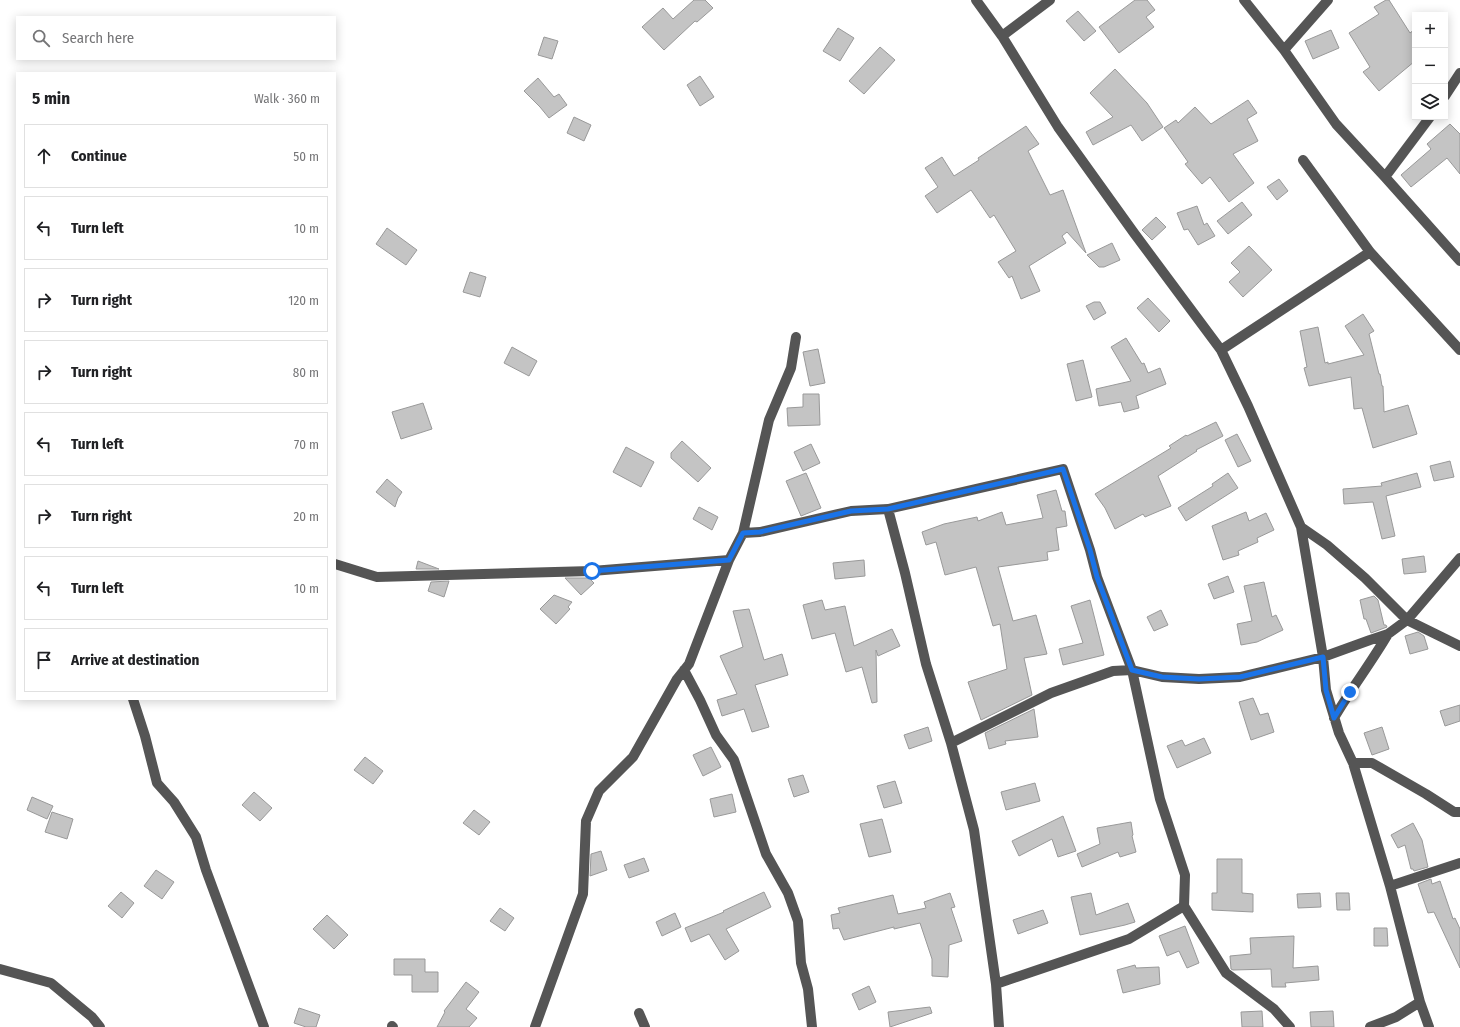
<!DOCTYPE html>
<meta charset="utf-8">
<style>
:root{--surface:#fff;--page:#f6f6f6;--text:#202124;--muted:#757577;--line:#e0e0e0}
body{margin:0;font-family:"Fira Sans Condensed",sans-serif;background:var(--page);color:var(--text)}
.controls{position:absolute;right:12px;top:12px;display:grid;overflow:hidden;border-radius:0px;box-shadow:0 2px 10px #0003}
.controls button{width:36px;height:36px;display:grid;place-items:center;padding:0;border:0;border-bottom:1px solid var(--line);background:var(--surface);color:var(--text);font:20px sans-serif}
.stop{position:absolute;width:12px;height:12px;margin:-9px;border:3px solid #1a73e8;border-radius:50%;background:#fff}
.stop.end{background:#1a73e8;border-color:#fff;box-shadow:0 1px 4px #0008}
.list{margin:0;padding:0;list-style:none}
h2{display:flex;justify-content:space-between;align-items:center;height:52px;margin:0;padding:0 16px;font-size:17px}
h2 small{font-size:13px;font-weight:400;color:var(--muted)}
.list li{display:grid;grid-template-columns:26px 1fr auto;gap:12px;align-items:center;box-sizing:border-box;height:64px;margin:0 8px 8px;padding:0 8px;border:1px solid var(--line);border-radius:0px}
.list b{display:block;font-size:15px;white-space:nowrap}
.list em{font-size:13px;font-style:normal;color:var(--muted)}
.icon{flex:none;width:22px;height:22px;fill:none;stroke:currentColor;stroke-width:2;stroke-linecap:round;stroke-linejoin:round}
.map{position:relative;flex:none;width:1460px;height:1027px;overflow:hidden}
.search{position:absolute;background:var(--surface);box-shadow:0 2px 10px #0003;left:16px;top:16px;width:320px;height:44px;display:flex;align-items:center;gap:10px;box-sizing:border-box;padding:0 14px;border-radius:0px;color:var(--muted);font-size:15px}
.panel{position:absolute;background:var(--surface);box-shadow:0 2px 10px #0003;left:16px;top:72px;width:320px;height:628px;border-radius:0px}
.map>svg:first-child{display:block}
.building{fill:#c4c4c4;stroke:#999}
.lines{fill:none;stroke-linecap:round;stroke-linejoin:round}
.minor{stroke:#555;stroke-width:10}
.route{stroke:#1a73e8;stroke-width:5}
</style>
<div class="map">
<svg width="1460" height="1027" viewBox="0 0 1460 1027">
<rect width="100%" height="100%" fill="#fff"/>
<path class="building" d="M 694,0 L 705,0 L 713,8 L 697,22 L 695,21 L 664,50 L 642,27 L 663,8 L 673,19 Z
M 1135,0 L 1147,0 L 1155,10 L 1146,17 L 1154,27 L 1119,53 L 1099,27 Z
M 1386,0 L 1389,0 L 1410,33 L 1415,29 L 1415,61 L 1379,91 L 1363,72 L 1370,67 L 1349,33 L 1379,14 L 1374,7 Z
M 1078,11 L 1096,31 L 1084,41 L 1066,21 Z
M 838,28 L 854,38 L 840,61 L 823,51 Z
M 1331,30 L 1339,48 L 1313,59 L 1305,41 Z
M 544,37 L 558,41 L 552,59 L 538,55 Z
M 880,47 L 895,60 L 864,94 L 849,81 Z
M 1115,69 L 1147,103 L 1163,127 L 1142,141 L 1131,125 L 1093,145 L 1086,132 L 1113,117 L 1090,93 Z
M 700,76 L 714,97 L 700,106 L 687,85 Z
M 538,78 L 554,97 L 559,94 L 567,105 L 549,118 L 540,107 L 524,91 Z
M 1248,100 L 1257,113 L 1247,119 L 1258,141 L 1233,154 L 1254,183 L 1229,202 L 1210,177 L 1202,184 L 1185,164 L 1188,162 L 1164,128 L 1176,120 L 1178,123 L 1195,107 L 1211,124 Z
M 574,117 L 591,125 L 584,141 L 567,133 Z
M 1450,124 L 1460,134 L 1460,174 L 1447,158 L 1411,187 L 1401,175 L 1431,149 L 1427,144 Z
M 1026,126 L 1039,144 L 1028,151 L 1050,195 L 1063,190 L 1086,253 L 1067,232 L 1062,236 L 1066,243 L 1029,266 L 1040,291 L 1021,299 L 1012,276 L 1009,278 L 998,262 L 1016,251 L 994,215 L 990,218 L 971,190 L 937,213 L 925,196 L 938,187 L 925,168 L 942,157 L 954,176 L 979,160 L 978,158 Z
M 1279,179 L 1288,191 L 1277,200 L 1267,187 Z
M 1242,202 L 1252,215 L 1228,234 L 1217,221 Z
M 1197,206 L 1204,225 L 1207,223 L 1215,236 L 1198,245 L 1188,229 L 1184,230 L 1177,213 Z
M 1156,217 L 1166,227 L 1152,240 L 1142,230 Z
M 387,228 L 417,250 L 406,265 L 376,244 Z
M 1112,243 L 1120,260 L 1104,267 L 1099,267 L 1087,255 Z
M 1249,246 L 1272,270 L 1243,297 L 1229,282 L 1240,272 L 1231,263 Z
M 470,272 L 486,277 L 480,297 L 463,292 Z
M 1148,298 L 1170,321 L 1159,332 L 1137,308 Z
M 1094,302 L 1100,302 L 1106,313 L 1094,320 L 1086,306 Z
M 1363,314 L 1374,331 L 1369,334 L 1379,374 L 1380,374 L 1382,386 L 1383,386 L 1384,412 L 1408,405 L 1417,434 L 1373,448 L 1362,408 L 1354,409 L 1351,377 L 1309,386 L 1304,368 L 1307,367 L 1300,331 L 1318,327 L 1325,363 L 1328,362 L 1328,364 L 1364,355 L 1345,326 Z
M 1126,338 L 1142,364 L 1144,363 L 1148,373 L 1160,368 L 1166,384 L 1136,396 L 1139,408 L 1124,412 L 1121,402 L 1099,406 L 1096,389 L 1131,381 L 1111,347 Z
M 512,347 L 537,361 L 529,376 L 504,363 Z
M 818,349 L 825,383 L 810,386 L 803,352 Z
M 1083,360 L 1092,397 L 1076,401 L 1067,364 Z
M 803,394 L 819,394 L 820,425 L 788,426 L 787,408 L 803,407 Z
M 423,403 L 432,429 L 401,439 L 392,412 Z
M 1216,422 L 1223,436 L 1196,450 L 1197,451 L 1158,476 L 1171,506 L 1145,517 L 1143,514 L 1115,529 L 1105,508 L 1095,494 L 1171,448 L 1169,446 L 1186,435 L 1187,436 Z
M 1237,434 L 1251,461 L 1238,467 L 1225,440 Z
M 682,441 L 711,468 L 698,482 L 671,458 L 671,453 Z
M 811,444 L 820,463 L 803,471 L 794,452 Z
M 626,447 L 654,462 L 641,487 L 613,472 Z
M 1450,461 L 1454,477 L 1434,481 L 1430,466 Z
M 806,473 L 821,508 L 801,516 L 786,481 Z
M 1228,473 L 1238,488 L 1186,521 L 1178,508 L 1213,486 L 1212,484 Z
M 1417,473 L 1421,487 L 1386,496 L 1395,536 L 1382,539 L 1373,502 L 1344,504 L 1343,489 L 1382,486 L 1381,483 Z
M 387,479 L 402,492 L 398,498 L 395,507 L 376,492 Z
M 1056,490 L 1062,511 L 1065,511 L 1067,526 L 1056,528 L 1059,550 L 1047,552 L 1048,560 L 998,567 L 1013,621 L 1036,615 L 1047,654 L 1024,658 L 1032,695 L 981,720 L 968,682 L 1007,669 L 1000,624 L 993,626 L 976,567 L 945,575 L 936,542 L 926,545 L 922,532 L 944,524 L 977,517 L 978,521 L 1002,512 L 1006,525 L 1043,518 L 1037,495 Z
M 699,507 L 718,517 L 712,530 L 693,519 Z
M 1246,512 L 1249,521 L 1266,513 L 1274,530 L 1257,538 L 1258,542 L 1238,551 L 1239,555 L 1223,560 L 1212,526 Z
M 1424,556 L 1426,572 L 1404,574 L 1402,559 Z
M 864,560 L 865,576 L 835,579 L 833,563 Z
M 418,561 L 439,569 L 416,569 Z
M 1228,576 L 1234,592 L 1214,599 L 1208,584 Z
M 565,578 L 589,578 L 594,583 L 581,595 Z
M 449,581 L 444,597 L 428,591 L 431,582 Z
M 1264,582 L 1272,617 L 1276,615 L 1283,630 L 1257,642 L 1241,645 L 1237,624 L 1252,621 L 1244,586 Z
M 554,595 L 572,602 L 568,607 L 570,609 L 556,624 L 540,609 Z
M 1374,596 L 1378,600 L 1384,625 L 1386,625 L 1387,627 L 1371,633 L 1366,619 L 1364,619 L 1360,600 Z
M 822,600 L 825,610 L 845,606 L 854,646 L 892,629 L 900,646 L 878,656 L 876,650 L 877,702 L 872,703 L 862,667 L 846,672 L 835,633 L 812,639 L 803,605 Z
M 1090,600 L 1104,655 L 1063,665 L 1059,649 L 1083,643 L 1071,606 Z
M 749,609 L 764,660 L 782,654 L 788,675 L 755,685 L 769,727 L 752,732 L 744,709 L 722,716 L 717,700 L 737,694 L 720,656 L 743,647 L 733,611 Z
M 1161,610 L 1168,625 L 1154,631 L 1147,617 Z
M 1418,632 L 1424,636 L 1428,649 L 1410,654 L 1405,636 Z
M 1253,698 L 1260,715 L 1268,713 L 1274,732 L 1251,740 L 1239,702 Z
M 1460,705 L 1460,721 L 1445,726 L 1440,711 Z
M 1034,709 L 1038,737 L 1005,741 L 1006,744 L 989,749 L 985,733 Z
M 928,727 L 932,741 L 909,749 L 904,735 Z
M 1382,727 L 1389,749 L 1372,755 L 1364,733 Z
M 1204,738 L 1211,753 L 1177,768 L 1167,746 L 1182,740 L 1185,746 Z
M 711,747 L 721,767 L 703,776 L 693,755 Z
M 365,757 L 383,771 L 373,784 L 354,770 Z
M 803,775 L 809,792 L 794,797 L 788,779 Z
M 895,781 L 902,803 L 884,808 L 877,786 Z
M 1035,783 L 1040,801 L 1006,810 L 1001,792 Z
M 254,792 L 272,808 L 260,821 L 242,805 Z
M 732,794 L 736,812 L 714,817 L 710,799 Z
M 32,797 L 53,806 L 47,819 L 27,810 Z
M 474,810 L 490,822 L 479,835 L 463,823 Z
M 52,812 L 73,819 L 67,839 L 45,832 Z
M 1063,816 L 1076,851 L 1058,857 L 1052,839 L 1019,856 L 1012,841 Z
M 882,819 L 891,852 L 869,857 L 860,824 Z
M 1131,822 L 1133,835 L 1132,836 L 1136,852 L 1120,857 L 1118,852 L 1082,867 L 1077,854 L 1100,844 L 1097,828 Z
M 1413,823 L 1422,840 L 1428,867 L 1414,871 L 1413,869 L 1411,869 L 1405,845 L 1398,848 L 1391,835 Z
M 601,851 L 607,870 L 590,876 L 591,854 Z
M 644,858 L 649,871 L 629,878 L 624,865 Z
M 1217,859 L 1242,859 L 1242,893 L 1253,894 L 1253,912 L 1212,910 L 1212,893 L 1217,893 Z
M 156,870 L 174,882 L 162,899 L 144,886 Z
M 1431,879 L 1432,884 L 1440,881 L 1453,919 L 1455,918 L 1460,929 L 1460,968 L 1434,912 L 1428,913 L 1418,884 Z
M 121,892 L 134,903 L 122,918 L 108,906 Z
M 764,892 L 771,907 L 726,929 L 739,951 L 725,960 L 709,934 L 691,942 L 685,928 L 724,912 L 723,911 Z
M 950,893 L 955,907 L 951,908 L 962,941 L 949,945 L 948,977 L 932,976 L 932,959 L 920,923 L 894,929 L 894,927 L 844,940 L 839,928 L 833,929 L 831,915 L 840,913 L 838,908 L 893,895 L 898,914 L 926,908 L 924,902 Z
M 1091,893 L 1096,915 L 1128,903 L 1135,922 L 1125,925 L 1080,935 L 1071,897 Z
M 1320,893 L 1321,907 L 1298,908 L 1297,894 Z
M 1336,893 L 1349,893 L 1350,910 L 1337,910 Z
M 500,908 L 514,918 L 505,931 L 490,921 Z
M 1043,910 L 1048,923 L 1018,934 L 1013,920 Z
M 675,913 L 681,927 L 662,936 L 656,922 Z
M 327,915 L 348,935 L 334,949 L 313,929 Z
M 1185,926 L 1199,963 L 1187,968 L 1179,951 L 1167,956 L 1159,936 Z
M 1374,928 L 1387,928 L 1388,946 L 1374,946 Z
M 1294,936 L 1293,968 L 1318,966 L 1319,980 L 1285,983 L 1286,987 L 1272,987 L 1271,969 L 1233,970 L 1231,969 L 1230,956 L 1251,954 L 1250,938 Z
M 394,959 L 425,959 L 425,972 L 438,972 L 438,992 L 412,992 L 412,975 L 394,975 Z
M 1135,965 L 1136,968 L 1159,967 L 1160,984 L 1123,993 L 1117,970 Z
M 466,982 L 479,992 L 466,1009 L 477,1018 L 469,1027 L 437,1027 L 445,1012 L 444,1011 Z
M 869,986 L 876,1002 L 859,1010 L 852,994 Z
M 930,1007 L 932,1013 L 890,1027 L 888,1012 Z
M 299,1008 L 320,1015 L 316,1027 L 306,1027 L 294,1023 Z
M 1262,1011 L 1263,1027 L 1242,1027 L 1241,1012 Z
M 1333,1011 L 1334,1027 L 1311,1027 L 1310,1012 Z"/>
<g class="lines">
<path class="minor" d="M 976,0 L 1002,36 L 1058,127 L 1134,233 L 1221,350 L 1248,406 L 1301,527 L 1323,657 L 1326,690 L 1339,733 L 1353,763 L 1390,886 L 1420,1002 L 1429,1027
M 1244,0 L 1284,50 L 1336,124 L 1385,177 L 1460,261
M 1002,36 L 1050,0
M 1284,50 L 1328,0
M 1445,96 L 1460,73
M 1303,160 L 1370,252 L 1460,350
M 1385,177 L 1430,117
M 1221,350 L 1370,252
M 888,509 L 905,573 L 926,664 L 951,743 L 974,830 L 996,984 L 999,1027
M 1301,527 L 1327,545 L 1365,578 L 1407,620 L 1460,646
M 743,533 L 760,532 L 851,511 L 888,509 L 1063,469 L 1090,550 L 1097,577 L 1132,670 L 1160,799 L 1185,875 L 1184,906 L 1226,973 L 1274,1009 L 1290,1027
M 335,564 L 377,577 L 592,571 L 729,560
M 684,670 L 700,700 L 716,735 L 734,760 L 766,854 L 788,893 L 798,921 L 801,963 L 808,989 L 812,1027
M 133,699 L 145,736 L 157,783 L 174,802 L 196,837 L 206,870 L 264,1027
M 1334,718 C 1351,689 1371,663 1388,634
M 951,743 L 1051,693 L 1113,671 L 1132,670 L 1162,677 L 1199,679 L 1240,677 L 1323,657 L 1370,640 L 1388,634 L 1407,620 L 1460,558
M 1353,763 L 1372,763 L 1426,794 L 1454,812 L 1460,812
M 1390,886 L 1460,863
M 0,969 L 51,983 L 92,1017 L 100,1027
M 996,984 L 1129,939 L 1184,906
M 639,1013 L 645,1027
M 392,1026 L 393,1027
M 535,1027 L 583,894 L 586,821 L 599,791 L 633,757 L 677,679 L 689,664 L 729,560 L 743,533 L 769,420 L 791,368 L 796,337
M 1370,1027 L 1396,1017 L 1420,1002"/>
</g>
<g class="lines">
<path class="route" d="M 592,571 L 729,560 L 743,533 L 760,532 L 851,511 L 888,509 L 1063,469 L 1090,550 L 1097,577 L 1132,670 L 1162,677 L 1199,679 L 1240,677 L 1323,657 L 1326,690 L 1334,718 L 1350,692"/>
</g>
</svg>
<div class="controls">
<button>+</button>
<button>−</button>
<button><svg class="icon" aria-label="layers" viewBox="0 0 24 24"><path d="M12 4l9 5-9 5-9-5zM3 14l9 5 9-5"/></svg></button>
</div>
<div class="stop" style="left:592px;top:571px"></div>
<div class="stop end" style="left:1350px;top:692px"></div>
<div class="search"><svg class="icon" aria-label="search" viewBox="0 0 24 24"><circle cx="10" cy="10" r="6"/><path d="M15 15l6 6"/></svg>Search here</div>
<section class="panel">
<h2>5 min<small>Walk · 360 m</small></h2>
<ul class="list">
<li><svg class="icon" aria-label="ahead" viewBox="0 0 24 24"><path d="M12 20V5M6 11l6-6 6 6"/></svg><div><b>Continue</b></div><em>50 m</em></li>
<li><svg class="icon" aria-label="left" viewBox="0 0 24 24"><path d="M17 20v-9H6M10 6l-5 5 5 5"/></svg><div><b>Turn left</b></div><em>10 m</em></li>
<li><svg class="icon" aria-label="right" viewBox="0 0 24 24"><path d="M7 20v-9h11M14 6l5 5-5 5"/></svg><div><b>Turn right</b></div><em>120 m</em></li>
<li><svg class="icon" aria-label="right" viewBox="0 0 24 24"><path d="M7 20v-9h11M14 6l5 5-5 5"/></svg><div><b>Turn right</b></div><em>80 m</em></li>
<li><svg class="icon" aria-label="left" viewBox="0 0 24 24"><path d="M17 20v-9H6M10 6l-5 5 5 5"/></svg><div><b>Turn left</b></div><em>70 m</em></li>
<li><svg class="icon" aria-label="right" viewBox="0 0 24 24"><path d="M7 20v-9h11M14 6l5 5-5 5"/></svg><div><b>Turn right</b></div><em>20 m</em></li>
<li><svg class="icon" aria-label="left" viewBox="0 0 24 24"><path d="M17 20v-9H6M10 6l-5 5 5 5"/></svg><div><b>Turn left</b></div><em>10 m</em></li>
<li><svg class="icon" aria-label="arrive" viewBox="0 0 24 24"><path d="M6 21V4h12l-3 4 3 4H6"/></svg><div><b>Arrive at destination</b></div></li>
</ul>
</section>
</div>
